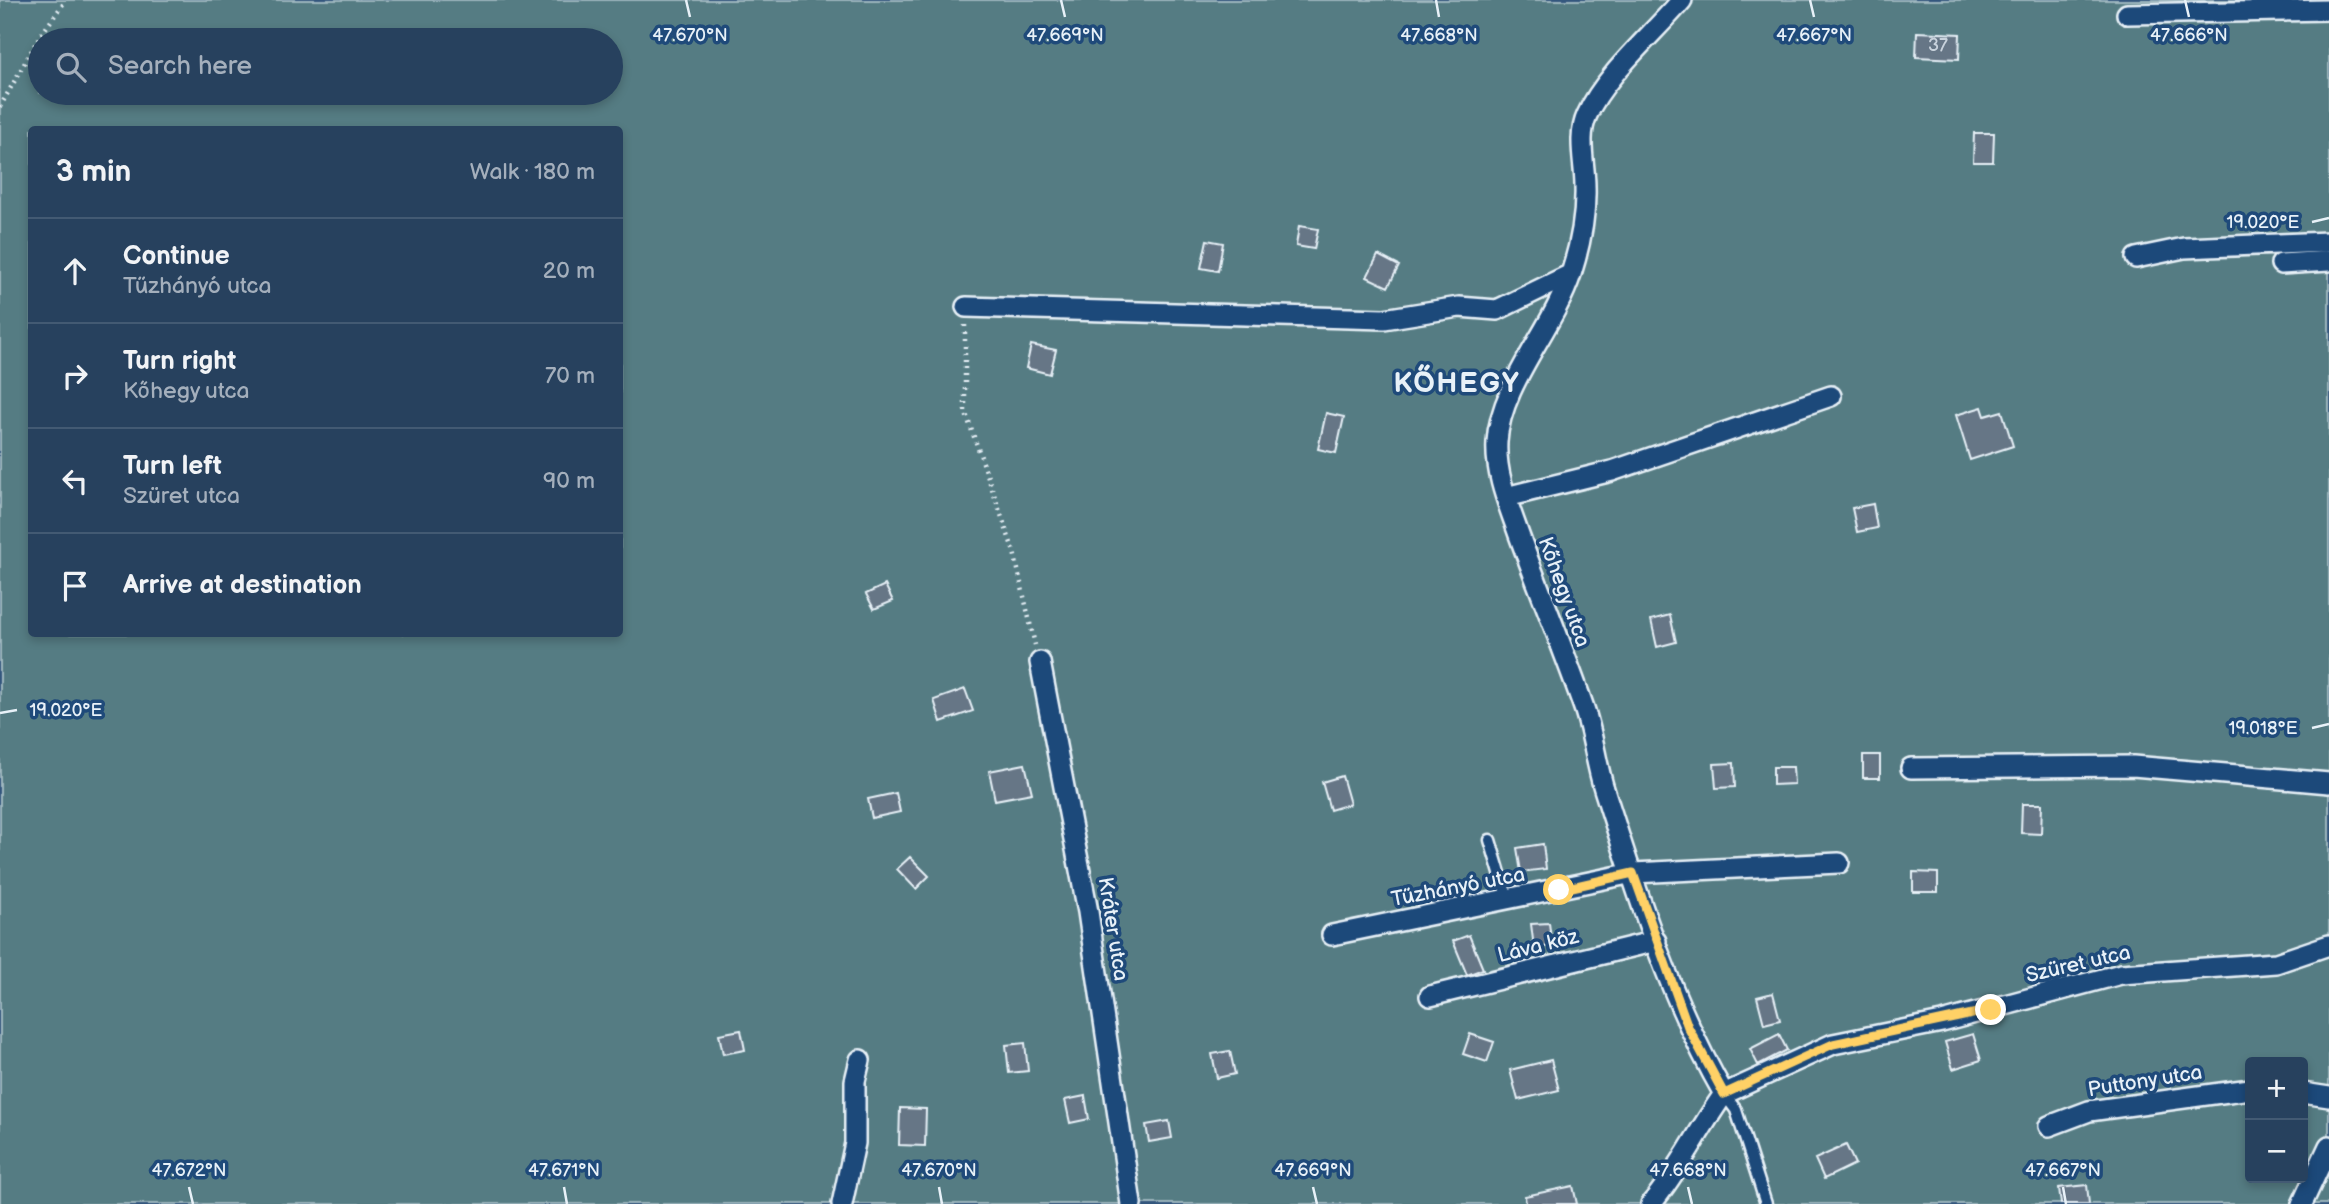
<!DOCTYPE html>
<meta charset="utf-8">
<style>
:root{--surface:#27415e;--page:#334c67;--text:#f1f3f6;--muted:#a4afbc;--line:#435a73}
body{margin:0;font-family:"Balsamiq Sans",sans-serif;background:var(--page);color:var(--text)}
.controls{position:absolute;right:21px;bottom:21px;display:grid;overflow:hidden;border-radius:7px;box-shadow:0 4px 10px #0003}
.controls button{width:63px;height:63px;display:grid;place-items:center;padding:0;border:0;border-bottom:2px solid var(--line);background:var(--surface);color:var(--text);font:35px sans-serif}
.stop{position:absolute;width:21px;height:21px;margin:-16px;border:5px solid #ffd166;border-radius:50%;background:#fff}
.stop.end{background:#ffd166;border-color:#fff;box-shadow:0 2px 7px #0008}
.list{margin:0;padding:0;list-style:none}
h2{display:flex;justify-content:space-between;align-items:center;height:91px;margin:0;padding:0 28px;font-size:30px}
h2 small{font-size:23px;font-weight:400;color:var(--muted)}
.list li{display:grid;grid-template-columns:46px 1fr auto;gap:21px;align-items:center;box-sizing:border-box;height:105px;padding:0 28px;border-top:2px solid var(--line)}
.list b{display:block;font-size:26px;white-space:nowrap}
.list p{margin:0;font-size:23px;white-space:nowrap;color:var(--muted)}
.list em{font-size:23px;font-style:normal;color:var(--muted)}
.icon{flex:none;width:38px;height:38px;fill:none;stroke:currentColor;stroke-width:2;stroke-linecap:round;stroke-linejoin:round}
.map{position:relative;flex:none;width:2329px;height:1204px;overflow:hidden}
.search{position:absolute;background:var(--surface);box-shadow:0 4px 10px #0003;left:28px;top:28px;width:595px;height:77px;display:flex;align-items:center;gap:18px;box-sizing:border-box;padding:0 24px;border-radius:38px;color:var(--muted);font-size:26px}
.panel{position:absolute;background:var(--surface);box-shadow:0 4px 10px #0003;left:28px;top:126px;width:595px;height:511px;border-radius:7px}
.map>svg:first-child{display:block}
.green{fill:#557c83;stroke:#9eb6be;stroke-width:2;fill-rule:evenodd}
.building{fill:#667686;stroke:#e8f1f8;stroke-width:2}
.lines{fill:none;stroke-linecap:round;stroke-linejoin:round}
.service-casing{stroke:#e8f1f8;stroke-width:15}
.minor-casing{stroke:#e8f1f8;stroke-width:24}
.path{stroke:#e8f1f8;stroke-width:4.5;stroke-dasharray:2 5;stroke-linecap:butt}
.service{stroke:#1f4a7a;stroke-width:10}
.minor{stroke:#1f4a7a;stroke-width:19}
.route{stroke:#ffd166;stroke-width:9}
.ticks{fill:none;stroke:#e8f1f8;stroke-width:2.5}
.labels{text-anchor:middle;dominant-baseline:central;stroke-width:7;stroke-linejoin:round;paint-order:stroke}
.number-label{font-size:18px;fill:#c8d2dc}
.street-label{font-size:21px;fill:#e8f1f8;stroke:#1f4a7a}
.district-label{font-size:28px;font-weight:bold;letter-spacing:2px;fill:#e8f1f8;stroke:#1f4a7a}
.ticks-label{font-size:18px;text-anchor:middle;fill:#e8f1f8;stroke:#1f4a7a;stroke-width:7;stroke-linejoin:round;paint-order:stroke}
</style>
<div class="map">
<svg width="2329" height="1204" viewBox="0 0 2329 1204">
<rect width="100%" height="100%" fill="#34577e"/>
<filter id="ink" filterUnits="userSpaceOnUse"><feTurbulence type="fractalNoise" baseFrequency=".0143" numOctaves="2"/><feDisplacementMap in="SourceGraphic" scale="14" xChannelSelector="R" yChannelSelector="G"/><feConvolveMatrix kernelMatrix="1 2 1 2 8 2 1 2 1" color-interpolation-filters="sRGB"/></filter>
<g filter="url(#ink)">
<path class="green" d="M 0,0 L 2329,0 L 2329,1204 L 0,1204 ZM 40,40 L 611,40 L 611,93 L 40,93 ZM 32,130 L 620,130 L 620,634 L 32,634 ZM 2250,1062 L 2303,1062 L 2303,1178 L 2250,1178 Z"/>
<path class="building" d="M 1917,32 L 1960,34 L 1959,59 L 1916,57 Z
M 1974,133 L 1994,133 L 1993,162 L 1973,162 Z
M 1299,226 L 1318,229 L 1314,249 L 1296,246 Z
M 1207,240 L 1223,243 L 1218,271 L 1201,268 Z
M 1378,255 L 1399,266 L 1388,287 L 1367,277 Z
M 1031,345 L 1056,350 L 1050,374 L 1026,368 Z
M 1982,407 L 1985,416 L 2002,411 L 2013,446 L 1970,460 L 1956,415 Z
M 1326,413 L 1344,417 L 1336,453 L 1318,449 Z
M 1873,504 L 1877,528 L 1857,532 L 1852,508 Z
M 885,585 L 893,601 L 874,609 L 866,594 Z
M 1670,615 L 1676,642 L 1657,647 L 1651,620 Z
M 965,689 L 973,711 L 941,722 L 934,700 Z
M 1863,755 L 1880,755 L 1880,778 L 1863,778 Z
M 1734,763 L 1735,787 L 1716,788 L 1714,764 Z
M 1025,764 L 1032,793 L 995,800 L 989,771 Z
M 1773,767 L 1793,767 L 1794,784 L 1773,785 Z
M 1342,776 L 1350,804 L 1330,810 L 1322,782 Z
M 896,793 L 900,812 L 872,818 L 868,799 Z
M 2022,804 L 2042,804 L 2041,834 L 2021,833 Z
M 1543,844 L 1546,869 L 1521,872 L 1517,848 Z
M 910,857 L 929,876 L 916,889 L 897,869 Z
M 1913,872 L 1938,873 L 1938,892 L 1913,892 Z
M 1549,923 L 1552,946 L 1534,948 L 1531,924 Z
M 1469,935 L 1483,969 L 1467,975 L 1453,941 Z
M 1773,993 L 1780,1020 L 1764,1024 L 1757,997 Z
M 741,1030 L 745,1050 L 723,1054 L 719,1034 Z
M 1470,1034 L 1494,1042 L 1487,1062 L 1463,1054 Z
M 1779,1034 L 1787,1050 L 1758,1065 L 1750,1049 Z
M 1973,1034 L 1981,1060 L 1953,1069 L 1945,1042 Z
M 1025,1043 L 1028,1071 L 1009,1073 L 1006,1045 Z
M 1230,1051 L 1235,1074 L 1217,1078 L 1212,1054 Z
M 1551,1060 L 1559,1090 L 1518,1100 L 1510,1070 Z
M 1085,1096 L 1089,1119 L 1070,1123 L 1065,1100 Z
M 900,1108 L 926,1109 L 925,1146 L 899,1145 Z
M 1169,1121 L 1172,1138 L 1149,1142 L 1146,1125 Z
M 1846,1145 L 1855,1164 L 1824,1179 L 1815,1159 Z
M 2087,1185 L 2089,1204 L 2061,1204 L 2059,1188 Z
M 1573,1186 L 1577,1204 L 1526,1204 L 1525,1196 Z"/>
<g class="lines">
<defs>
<path id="service" d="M 1490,840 L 1508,900
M 1724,1094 L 1736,1110 L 1766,1204"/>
<path id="minor" d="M 1682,0 C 1654,33 1604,76 1587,115 C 1577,137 1585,163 1585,186 C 1586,215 1580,246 1571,274 C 1553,329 1500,385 1497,442 C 1495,474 1509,506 1519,535 C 1540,593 1564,650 1584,708 C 1593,734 1596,763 1604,789 C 1637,893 1670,1000 1724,1094
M 2127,14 L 2329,10
M 2136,258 L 2184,248 L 2329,242
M 2281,264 L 2329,261
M 966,307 L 1384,319 L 1459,307 L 1497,310 L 1571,274
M 1506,497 L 1612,471 L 1831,396
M 1040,662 L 1088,912 L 1131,1204
M 1911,768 L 2133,766 L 2329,783
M 1332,935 L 1633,873 L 1839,863
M 1430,996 L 1656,941
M 2303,1093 L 2329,1097
M 1724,1094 L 1833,1044 L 1942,1022 L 2121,974 L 2276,963 L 2329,945
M 2049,1126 L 2089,1111 L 2250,1089
M 842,1204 L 855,1143 L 855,1081 L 860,1060
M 1651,1204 C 1680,1169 1698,1130 1724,1094
M 2302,1204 L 2329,1146"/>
</defs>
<use href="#service" class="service-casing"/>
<use href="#minor" class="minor-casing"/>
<path class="path" d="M 0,107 L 38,39 L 66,0
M 965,325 L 965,411 L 1014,552 L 1035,645"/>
<use href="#service" class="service"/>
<use href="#minor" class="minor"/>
</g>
</g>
<g class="lines" filter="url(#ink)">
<path class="route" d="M 1559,890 L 1633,873 L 1688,1027 L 1724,1094 L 1833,1044 L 1991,1010"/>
</g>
<path class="ticks" d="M 686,0 L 690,17M 1061,0 L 1065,17M 1436,0 L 1439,17M 1810,0 L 1814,17M 2185,0 L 2189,17M 2312,222 L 2329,218M 0,713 L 17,710M 2312,728 L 2329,724M 189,1187 L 193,1204M 564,1187 L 567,1204M 939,1187 L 942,1204M 1313,1187 L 1317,1204M 1688,1187 L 1692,1204M 2063,1187 L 2066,1204"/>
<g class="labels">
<g class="number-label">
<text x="1938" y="45">37</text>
</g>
<g class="street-label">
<text transform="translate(1564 592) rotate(70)">Kőhegy utca</text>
<text transform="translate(1458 887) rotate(-11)">Tűzhányó utca</text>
<text transform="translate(1113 929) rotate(81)">Kráter utca</text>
<text transform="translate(1538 946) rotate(-14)">Láva köz</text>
<text transform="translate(2078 964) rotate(-13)">Szüret utca</text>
<text transform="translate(2145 1081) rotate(-9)">Puttony utca</text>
</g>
<g class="district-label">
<text x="1457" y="383">KŐHEGY</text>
</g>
</g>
<g class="ticks-label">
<text x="690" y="41">47.670°N</text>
<text x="1065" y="41">47.669°N</text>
<text x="1439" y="41">47.668°N</text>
<text x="1814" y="41">47.667°N</text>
<text x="2189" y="41">47.666°N</text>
<text x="2263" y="228">19.020°E</text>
<text x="66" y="716">19.020°E</text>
<text x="2263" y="734">19.018°E</text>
<text x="189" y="1176">47.672°N</text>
<text x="564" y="1176">47.671°N</text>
<text x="939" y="1176">47.670°N</text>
<text x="1313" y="1176">47.669°N</text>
<text x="1688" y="1176">47.668°N</text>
<text x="2063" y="1176">47.667°N</text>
</g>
</svg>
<div class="controls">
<button>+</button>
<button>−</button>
</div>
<div class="stop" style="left:1559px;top:890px"></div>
<div class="stop end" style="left:1991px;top:1010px"></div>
<div class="search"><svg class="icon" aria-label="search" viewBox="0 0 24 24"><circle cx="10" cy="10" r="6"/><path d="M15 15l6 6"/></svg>Search here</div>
<section class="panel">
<h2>3 min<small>Walk · 180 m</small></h2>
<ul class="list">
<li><svg class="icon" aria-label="ahead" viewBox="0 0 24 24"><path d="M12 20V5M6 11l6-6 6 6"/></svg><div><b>Continue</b><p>Tűzhányó utca</p></div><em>20 m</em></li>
<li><svg class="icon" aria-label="right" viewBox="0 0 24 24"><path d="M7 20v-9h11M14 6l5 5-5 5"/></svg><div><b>Turn right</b><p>Kőhegy utca</p></div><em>70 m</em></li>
<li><svg class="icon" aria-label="left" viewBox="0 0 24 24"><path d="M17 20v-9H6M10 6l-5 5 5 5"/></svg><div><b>Turn left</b><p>Szüret utca</p></div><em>90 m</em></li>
<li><svg class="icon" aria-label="arrive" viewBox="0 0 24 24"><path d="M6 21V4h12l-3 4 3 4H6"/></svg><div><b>Arrive at destination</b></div></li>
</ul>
</section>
</div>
